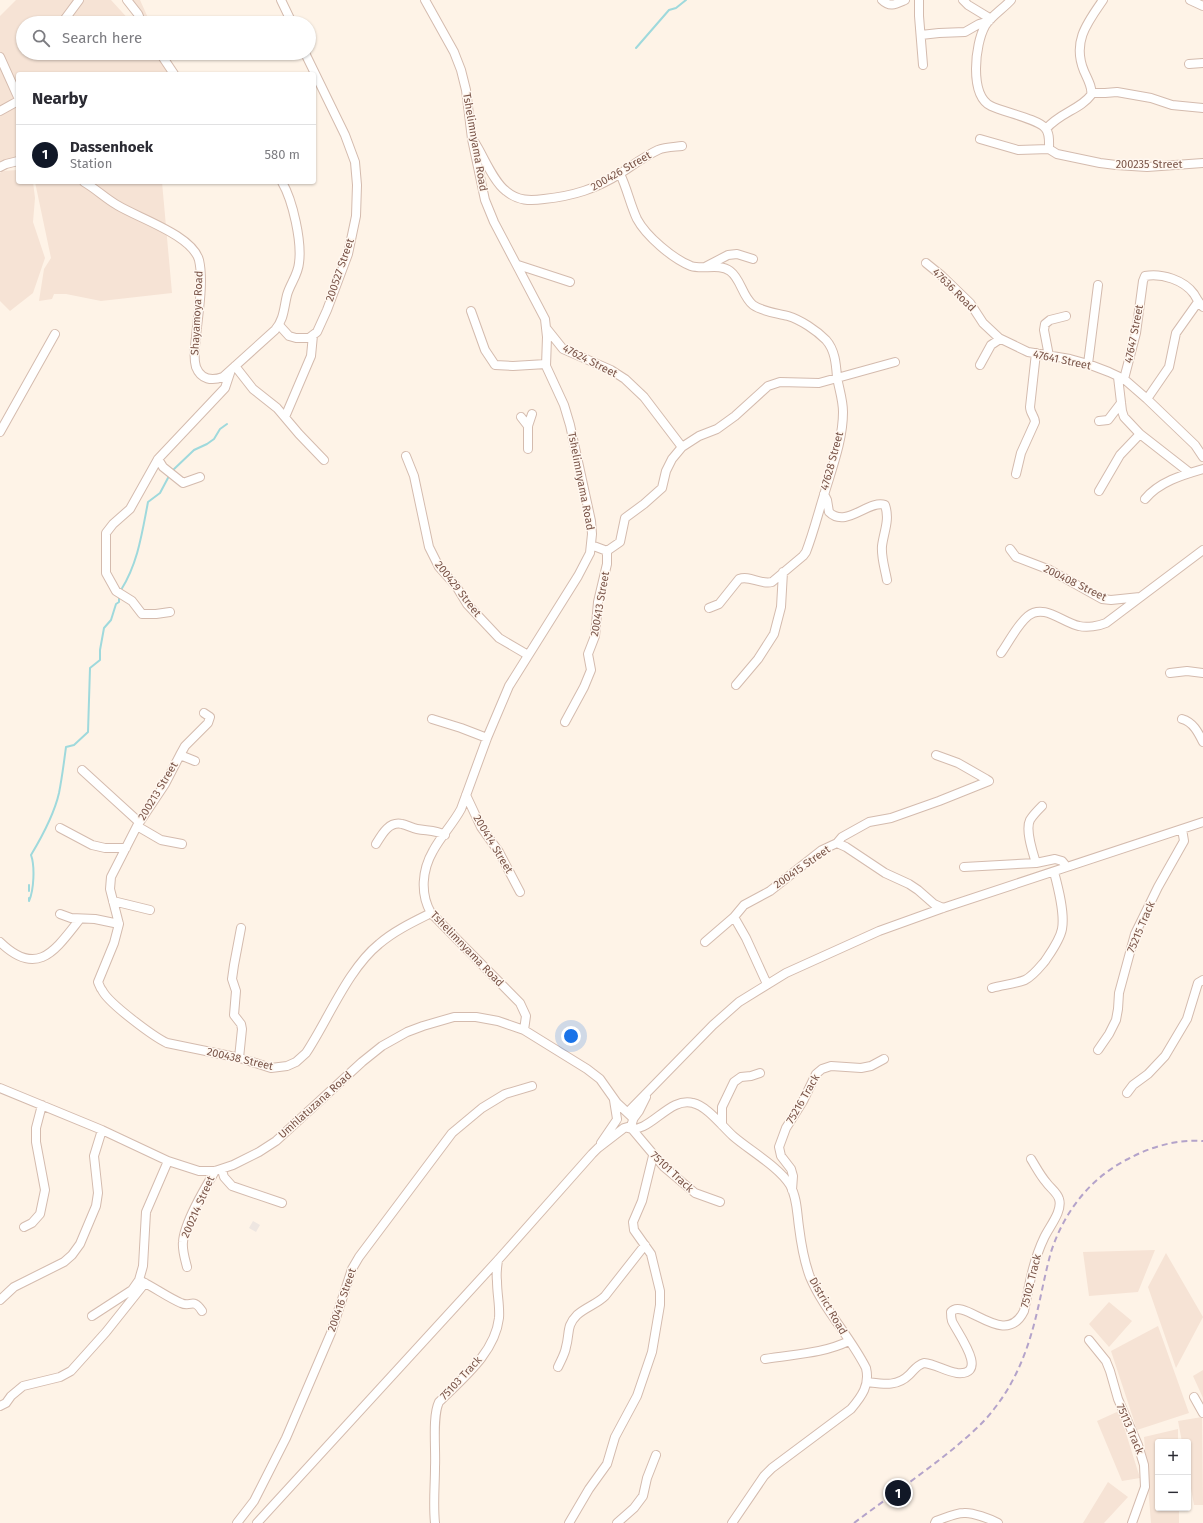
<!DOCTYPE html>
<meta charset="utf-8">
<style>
:root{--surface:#fff;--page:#f7f7f7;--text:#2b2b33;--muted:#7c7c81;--line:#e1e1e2;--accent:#111827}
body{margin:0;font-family:"Fira Sans",sans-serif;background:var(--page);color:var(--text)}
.controls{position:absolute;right:12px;bottom:12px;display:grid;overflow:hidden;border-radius:4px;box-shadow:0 1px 3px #0004}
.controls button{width:36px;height:36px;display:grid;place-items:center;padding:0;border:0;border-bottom:1px solid var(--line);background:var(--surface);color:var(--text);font:20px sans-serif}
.you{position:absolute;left:571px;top:1036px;width:14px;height:14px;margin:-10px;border:3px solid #fff;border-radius:50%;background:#1a73e8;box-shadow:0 0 0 6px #1a73e833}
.badge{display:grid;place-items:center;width:26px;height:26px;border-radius:50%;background:var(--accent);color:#fff;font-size:13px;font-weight:700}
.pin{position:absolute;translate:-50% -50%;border:2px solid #fff;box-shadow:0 1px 4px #0006}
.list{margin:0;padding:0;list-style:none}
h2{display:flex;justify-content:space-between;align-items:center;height:52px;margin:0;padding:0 16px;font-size:17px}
h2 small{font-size:13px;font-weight:400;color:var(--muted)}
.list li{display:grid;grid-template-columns:26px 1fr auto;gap:12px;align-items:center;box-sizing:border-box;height:60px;padding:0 16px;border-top:1px solid var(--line)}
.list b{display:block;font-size:15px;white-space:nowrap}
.list p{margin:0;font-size:13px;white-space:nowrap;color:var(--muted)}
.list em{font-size:13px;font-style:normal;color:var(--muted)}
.icon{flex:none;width:22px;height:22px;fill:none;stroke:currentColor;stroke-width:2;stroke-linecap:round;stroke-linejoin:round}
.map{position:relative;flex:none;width:1203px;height:1523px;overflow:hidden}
.search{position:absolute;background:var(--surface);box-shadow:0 1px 3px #0004;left:16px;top:16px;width:300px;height:44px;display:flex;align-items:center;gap:10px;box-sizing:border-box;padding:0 14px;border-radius:22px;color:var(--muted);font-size:15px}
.panel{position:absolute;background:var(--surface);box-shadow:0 1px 3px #0004;left:16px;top:72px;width:300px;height:112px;border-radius:4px}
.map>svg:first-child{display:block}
.residential{fill:#f6e3d5}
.industrial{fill:#eee6e1}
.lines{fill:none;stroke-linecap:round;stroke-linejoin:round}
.stream{stroke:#9fd9dc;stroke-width:2}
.minor-casing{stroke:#d4bbae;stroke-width:10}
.minor{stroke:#fff;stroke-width:8}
.rail{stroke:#b4a3ca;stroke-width:2;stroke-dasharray:6 4;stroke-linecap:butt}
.labels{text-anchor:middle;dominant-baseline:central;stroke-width:3;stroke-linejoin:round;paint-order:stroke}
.street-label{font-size:11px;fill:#7a5549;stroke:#fff7ef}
</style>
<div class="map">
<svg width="1203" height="1523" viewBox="0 0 1203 1523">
<rect width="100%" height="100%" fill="#fef3e7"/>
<path class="residential" d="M 16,0 L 111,0 L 132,23 L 23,23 L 23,53 L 157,53 L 171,74 L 18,74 L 18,97 L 0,56 L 0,16 Z
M 129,0 L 140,0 L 149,20 Z
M 0,66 L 18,104 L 18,158 L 12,158 L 0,165 Z
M 18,170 L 18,182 L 33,182 L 35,198 L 33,222 L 45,258 L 33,293 L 10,311 L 0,301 L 0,173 L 2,171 Z
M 35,182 L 162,182 L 172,293 L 101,301 L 66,294 L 54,294 L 52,299 L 39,301 L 44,269 L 51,258 Z
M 1155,1250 L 1138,1292 L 1089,1296 L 1083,1252 Z
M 1166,1253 L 1203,1317 L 1176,1368 L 1148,1287 Z
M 1109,1302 L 1132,1321 L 1109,1347 L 1089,1324 Z
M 1158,1326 L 1189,1413 L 1137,1430 L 1111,1351 Z
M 1203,1370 L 1203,1398 L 1193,1376 Z
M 1119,1411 L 1140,1478 L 1122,1481 L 1097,1421 Z
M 1202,1417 L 1203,1505 L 1194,1505 L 1188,1472 L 1188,1442 L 1182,1442 L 1178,1421 Z
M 1178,1429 L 1178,1442 L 1158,1442 L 1158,1508 L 1179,1508 L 1179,1523 L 1151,1523 L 1144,1437 Z
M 1108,1482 L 1128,1497 L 1104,1523 L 1083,1523 Z"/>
<path class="industrial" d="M 253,1221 L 260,1225 L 256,1232 L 249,1228 Z"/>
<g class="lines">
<path class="stream" d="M 636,48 L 669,10 L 676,8 L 686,0
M 172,471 L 194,450 L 207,444 L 214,439 L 220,429 L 227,424
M 121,590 C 138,563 142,533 148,502 L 160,493 L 169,476
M 29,885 L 29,891
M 29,898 L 29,901 C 34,890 35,866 31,855 C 43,835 54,815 59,793 C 62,778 64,762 66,747 L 74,745 L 88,732 L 90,668 L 100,660 L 100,650 L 104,628 L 111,620 L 116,604 L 119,602 L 119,596"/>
<defs>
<path id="minor" d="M 127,0 L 138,14 L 142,23
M 281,0 L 292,23
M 425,0 L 454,52 L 461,70 L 466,90 L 472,139 L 485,200 L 494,222 L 545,319 L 547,337 L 546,366 L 564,405 L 570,425 L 591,521 L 592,534 L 590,553 L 578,576 L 509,686 L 487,738 L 461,809 C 453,824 441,836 433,851 C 422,870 420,894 431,913 L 520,1003 L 526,1016 L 524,1030
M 882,0 C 890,8 896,4 905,0
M 919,0 L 919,16 L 923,65
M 963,0 L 968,5 L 991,19
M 1011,0 C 1003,9 991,16 985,26 C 975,44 969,95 991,106 C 1003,112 1038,119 1045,128 C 1050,133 1049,142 1049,149
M 1190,0 L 1203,6
M 62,23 L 79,0
M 921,35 L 939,33 L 965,32 L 979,24 L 989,21
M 160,53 L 174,74
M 0,57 L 18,97
M 1189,64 L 1203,63
M 1092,93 L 1105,93 L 1117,92 L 1151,98 L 1172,105 L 1203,108
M 0,111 L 18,101
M 1046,129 C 1059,113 1081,109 1091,95 C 1093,88 1087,78 1084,71 C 1072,42 1087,23 1103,0
M 980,139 L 1018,150 L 1049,149 L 1057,154 L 1100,163 L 1116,165 L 1147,167 L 1203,163
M 475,143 C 484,157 493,181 506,191 C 518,201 530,201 544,199 C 573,196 596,189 621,173 C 633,165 645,156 658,150 C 665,147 674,147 682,146
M 0,167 L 6,164 L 18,161
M 620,174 C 627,188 630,204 637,219 C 646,236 673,259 691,266 C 703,270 719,263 730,271 C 741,279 742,296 753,305 C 763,312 777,313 788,316 C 801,320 816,330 826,340 C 835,350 836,364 837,377 C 839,389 843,400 843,412 C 843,440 832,468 824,495 C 818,514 813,534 806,552 L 803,556 L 772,582 C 760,585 750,575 739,579 L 719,604 L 709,608
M 84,182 C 96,189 105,198 117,205 C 138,218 192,235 199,260 C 204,282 198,314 196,337 C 195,346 193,357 196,367 C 201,380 212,381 223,377 L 275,330 C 284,320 284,307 287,295 C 290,284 298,275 299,263 C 302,242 293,201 282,182
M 926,263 L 942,276 L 970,303 L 983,323 L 999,338 L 1028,352 L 1070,359 L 1088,364 L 1109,372 L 1124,379 L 1147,399 L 1195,445 L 1203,457
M 518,265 L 570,282
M 705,267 L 728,255 L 737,254 L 753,259
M 471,311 L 485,350 L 495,365 L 513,366 L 546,364
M 279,325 L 289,336 L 296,338 L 309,338 L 317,332 L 327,310 L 348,254 L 356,216 L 357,185 L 355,162 L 345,135 L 305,53
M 547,329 L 563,349 L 611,370 L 625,379 L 644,397 L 682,447
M 1049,356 L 1044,330 L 1045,324 L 1050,320 L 1066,316
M 1088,364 L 1098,285
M 980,365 L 991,345 L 1000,339
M 235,366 L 253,389 L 277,408 L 299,434 L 324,460
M 1118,377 L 1122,411 L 1124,417 L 1140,434 L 1190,473
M 1124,379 L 1136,333 L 1143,281 L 1145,276 C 1162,273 1184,280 1194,294 C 1197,299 1199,303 1203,307
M 1147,399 L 1169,367 L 1176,333 L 1198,302
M 285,417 L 311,356 L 313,335
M 521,417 L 528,426
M 1099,421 L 1108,420 L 1121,403
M 0,432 L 55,334
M 528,449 L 528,426 L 532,414
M 406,456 L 414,476 L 429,547 L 439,567 L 456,586 L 467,604 L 499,638 L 528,655
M 158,459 L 163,467 L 183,483 L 200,477
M 1016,474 L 1021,453 L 1035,422 C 1035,417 1030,413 1030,407 L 1036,353
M 1099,491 L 1120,455 L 1140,434
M 824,494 L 827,500 L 829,512 C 846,529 869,499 885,505 C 890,520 884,531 882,546 C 881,557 885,569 887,580
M 1145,499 C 1159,482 1182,475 1203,469
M 591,545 L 607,551
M 1010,549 L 1016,557 L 1050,570 L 1102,599 L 1111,600 L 1140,597
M 607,551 L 620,542 L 625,518 L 644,504 L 662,488 L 666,471 L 672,459 L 682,447 L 699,436 L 717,429 L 735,416 L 768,386 L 780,382 L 819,383 L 895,362
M 170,612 L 156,614 L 142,614 L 132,601 L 116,591 L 106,573 L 106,533 L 113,524 L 130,509 L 158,459 L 225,388 L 231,370
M 1001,653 C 1009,642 1017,625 1028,616 C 1044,603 1063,623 1079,626 C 1087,628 1099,626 1106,623 L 1203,550
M 1170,673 L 1187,671 L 1203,673
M 736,685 L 758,659 L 774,634 L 781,607 L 783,572
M 204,713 L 210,717 L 208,723 L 185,746 L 180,755 L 165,784 L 137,826 L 111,877 L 110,889 L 119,924 L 114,943 L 98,982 C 99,984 100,988 102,990 C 108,1003 154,1037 167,1043 L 240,1058 L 271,1068 L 287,1066 L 296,1062 L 306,1053 C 328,1020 348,969 379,944 C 394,931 413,922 431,913
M 432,719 L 461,728 L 487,738
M 1182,719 C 1193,722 1198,732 1203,742
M 565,722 L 584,687 L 591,670 L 588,654 L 595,636 L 598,602 L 607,564 L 607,551
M 180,755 L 195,761
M 82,770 L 139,822
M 466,795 L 481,827 L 499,852 L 520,892
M 137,826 L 161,840 L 182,844
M 60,828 L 92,845 L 105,848 L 126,848
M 837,843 L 842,837 L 869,822 L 891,818 L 939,801 L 989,781 L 986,779 L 958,763 L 936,755
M 376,844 C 382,834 389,821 402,824 C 407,825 412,828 417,829 C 427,831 436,830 445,835
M 1036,863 C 1033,853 1025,830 1030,820 C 1033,815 1038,810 1042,806
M 964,867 L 1036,863 L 1055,859 L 1062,861 L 1067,867
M 113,901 L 150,910
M 60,914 L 71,918 L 95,919 L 119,924
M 734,917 L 746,938 L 767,984
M 0,942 C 38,979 56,949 80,919
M 705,942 L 734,917 L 744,905 L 770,891 L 822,850 L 837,843 L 846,847 L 885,873 L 909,884 L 918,890 L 934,904 L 943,908
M 992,988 C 1002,985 1015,984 1025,980 C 1033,976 1039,968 1045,961 C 1051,952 1060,940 1062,929 C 1065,913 1058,887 1054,872
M 1098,1050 L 1109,1034 L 1116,1020 L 1118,1009 L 1119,993 L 1135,934 L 1158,887 L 1184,841 L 1182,829
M 239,1058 L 242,1029 L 241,1024 L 234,1015 L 236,991 L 232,979 L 234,965 L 241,928
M 0,1088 L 102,1130 L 168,1161 L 199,1171 L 215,1171 L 233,1165 L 259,1152 L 276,1141 L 362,1062 L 382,1046 L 407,1032 L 423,1026 L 454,1017 L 476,1017 L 498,1021 L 524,1030 L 587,1069 L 600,1079 L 617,1103 L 632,1117 L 633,1120 L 631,1126 L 624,1128 L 598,1148 L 592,1154 L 498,1260 L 257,1523
M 1127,1093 L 1133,1085 L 1148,1074 L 1165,1056 L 1187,1019 L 1198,983 L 1203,980
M 614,1100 L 617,1119
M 628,1112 L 713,1025 L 739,1002 L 786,973 L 879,931 L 943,908 L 1203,822
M 633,1119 L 639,1111 L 646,1097
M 722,1125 L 722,1107 L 734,1082 L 741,1077 L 751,1076 L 760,1073
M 628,1128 C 649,1135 669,1096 693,1103 C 707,1106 722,1126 733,1136 C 749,1150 779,1167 790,1185 C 797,1197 797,1213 799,1227 C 801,1243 804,1261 810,1277 C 824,1310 850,1336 866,1368 C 870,1385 862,1396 851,1409 L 772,1468 L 764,1476 L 732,1523
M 632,1129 L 664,1167 L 695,1193 L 720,1202
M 601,1143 L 616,1121
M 222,1170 L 224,1177 L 232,1186 L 282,1203
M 792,1190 L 793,1176 L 791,1169 L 781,1156 L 779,1147 L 786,1128 L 803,1101 L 816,1074 L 822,1069 L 831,1066 L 861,1068 L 871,1066 L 884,1059
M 24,1227 L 32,1223 L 40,1214 L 45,1190 L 36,1142 L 36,1128 L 42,1105
M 187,1267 C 185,1259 182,1250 183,1242 C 184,1223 205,1188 215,1171
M 139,1280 C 154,1287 167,1297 181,1303 C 191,1308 193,1297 202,1311
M 0,1300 L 14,1287 L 64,1262 L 72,1255 L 80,1244 L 96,1206 L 98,1193 L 94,1156 L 102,1130
M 92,1316 L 132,1290 L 139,1280 L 143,1266 L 146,1212 L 168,1161
M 1089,1340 L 1106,1361 L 1110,1371 L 1118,1399 L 1138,1445 L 1144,1465 L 1145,1487 L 1132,1523
M 765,1359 C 794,1354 822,1354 849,1341
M 558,1367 C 561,1360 565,1354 566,1347 C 570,1333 566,1326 577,1315 C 586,1307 597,1304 605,1296 L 645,1245
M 867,1382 C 883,1384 897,1387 909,1375 C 914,1370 917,1365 924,1363 C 935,1364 945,1371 957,1373 C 991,1376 956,1331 952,1321 C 951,1318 951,1315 951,1312 C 964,1296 1005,1350 1024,1311 C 1029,1286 1033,1261 1044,1238 C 1049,1227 1063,1211 1059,1199 C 1057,1192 1050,1188 1046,1182 C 1040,1175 1036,1167 1031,1159
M 1194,1397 L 1203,1413
M 0,1406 L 6,1403 L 11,1396 L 23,1386 L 60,1377 L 71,1371 L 106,1332 L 145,1283
M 237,1523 L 254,1501 L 286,1438 L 331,1333 L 352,1269 L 359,1257 L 452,1133 L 482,1108 L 505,1094 L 532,1086
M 435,1523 C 433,1504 435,1486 435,1467 C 436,1450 432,1416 439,1402 C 462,1379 495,1353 499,1318 C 500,1306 497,1294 497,1281 C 496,1274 497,1267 498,1260
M 569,1523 L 589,1489 L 607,1464 L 615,1437 L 637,1396 L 652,1352 L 660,1305 L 660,1291 L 651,1254 L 634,1230 L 633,1222 L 642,1201 L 653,1156
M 617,1523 L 634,1508 L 643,1496 L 647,1478 L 656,1455
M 935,1523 L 936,1521 C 945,1518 955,1513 964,1513 C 972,1512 990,1519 998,1523"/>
</defs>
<use href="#minor" class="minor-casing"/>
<use href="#minor" class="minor"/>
<path class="rail" d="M 854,1523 C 887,1498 921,1475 953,1449 C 967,1437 983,1424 994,1409 C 1013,1385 1025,1357 1033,1328 C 1040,1303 1044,1277 1051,1252 C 1064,1212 1090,1178 1128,1159 C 1150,1147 1177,1139 1203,1141"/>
</g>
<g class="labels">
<g class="street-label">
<text transform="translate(475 142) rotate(80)">Tshelimnyama Road</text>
<text x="1149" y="164">200235 Street</text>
<text transform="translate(621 171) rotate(-30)">200426 Street</text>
<text transform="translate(340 270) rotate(-71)">200527 Street</text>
<text transform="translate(954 290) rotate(45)">47636 Road</text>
<text transform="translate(197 313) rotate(-87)">Shayamoya Road</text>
<text transform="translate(1134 334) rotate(-79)">47647 Street</text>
<text transform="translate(1062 360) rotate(12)">47641 Street</text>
<text transform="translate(590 361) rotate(27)">47624 Street</text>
<text transform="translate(832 461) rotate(-75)">47628 Street</text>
<text transform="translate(581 481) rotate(79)">Tshelimnyama Road</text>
<text transform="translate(1075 583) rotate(26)">200408 Street</text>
<text transform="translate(458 589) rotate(52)">200429 Street</text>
<text transform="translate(600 604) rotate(-80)">200413 Street</text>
<text transform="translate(158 791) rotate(-59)">200213 Street</text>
<text transform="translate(493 844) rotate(59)">200414 Street</text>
<text transform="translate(802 867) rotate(-35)">200415 Street</text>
<text transform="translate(1141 927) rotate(-67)">75215 Track</text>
<text transform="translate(467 949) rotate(46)">Tshelimnyama Road</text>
<text transform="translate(240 1059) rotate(13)">200438 Street</text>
<text transform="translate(803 1099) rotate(-60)">75216 Track</text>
<text transform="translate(315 1105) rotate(-42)">Umhlatuzana Road</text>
<text transform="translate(672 1172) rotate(43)">75101 Track</text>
<text transform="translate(198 1207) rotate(-66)">200214 Street</text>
<text transform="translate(1031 1281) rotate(-76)">75102 Track</text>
<text transform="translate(342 1300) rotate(-71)">200416 Street</text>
<text transform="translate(828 1306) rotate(60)">District Road</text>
<text transform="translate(461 1378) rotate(-47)">75103 Track</text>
<text transform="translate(1130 1429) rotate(67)">75113 Track</text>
</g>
</g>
</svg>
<div class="controls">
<button>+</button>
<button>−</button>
</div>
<div class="you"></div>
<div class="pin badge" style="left:898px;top:1493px">1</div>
<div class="search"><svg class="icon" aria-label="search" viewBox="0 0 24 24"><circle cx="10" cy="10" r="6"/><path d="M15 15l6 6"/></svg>Search here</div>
<section class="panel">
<h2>Nearby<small></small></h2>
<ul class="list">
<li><span class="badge">1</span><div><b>Dassenhoek</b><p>Station</p></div><em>580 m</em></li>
</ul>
</section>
</div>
